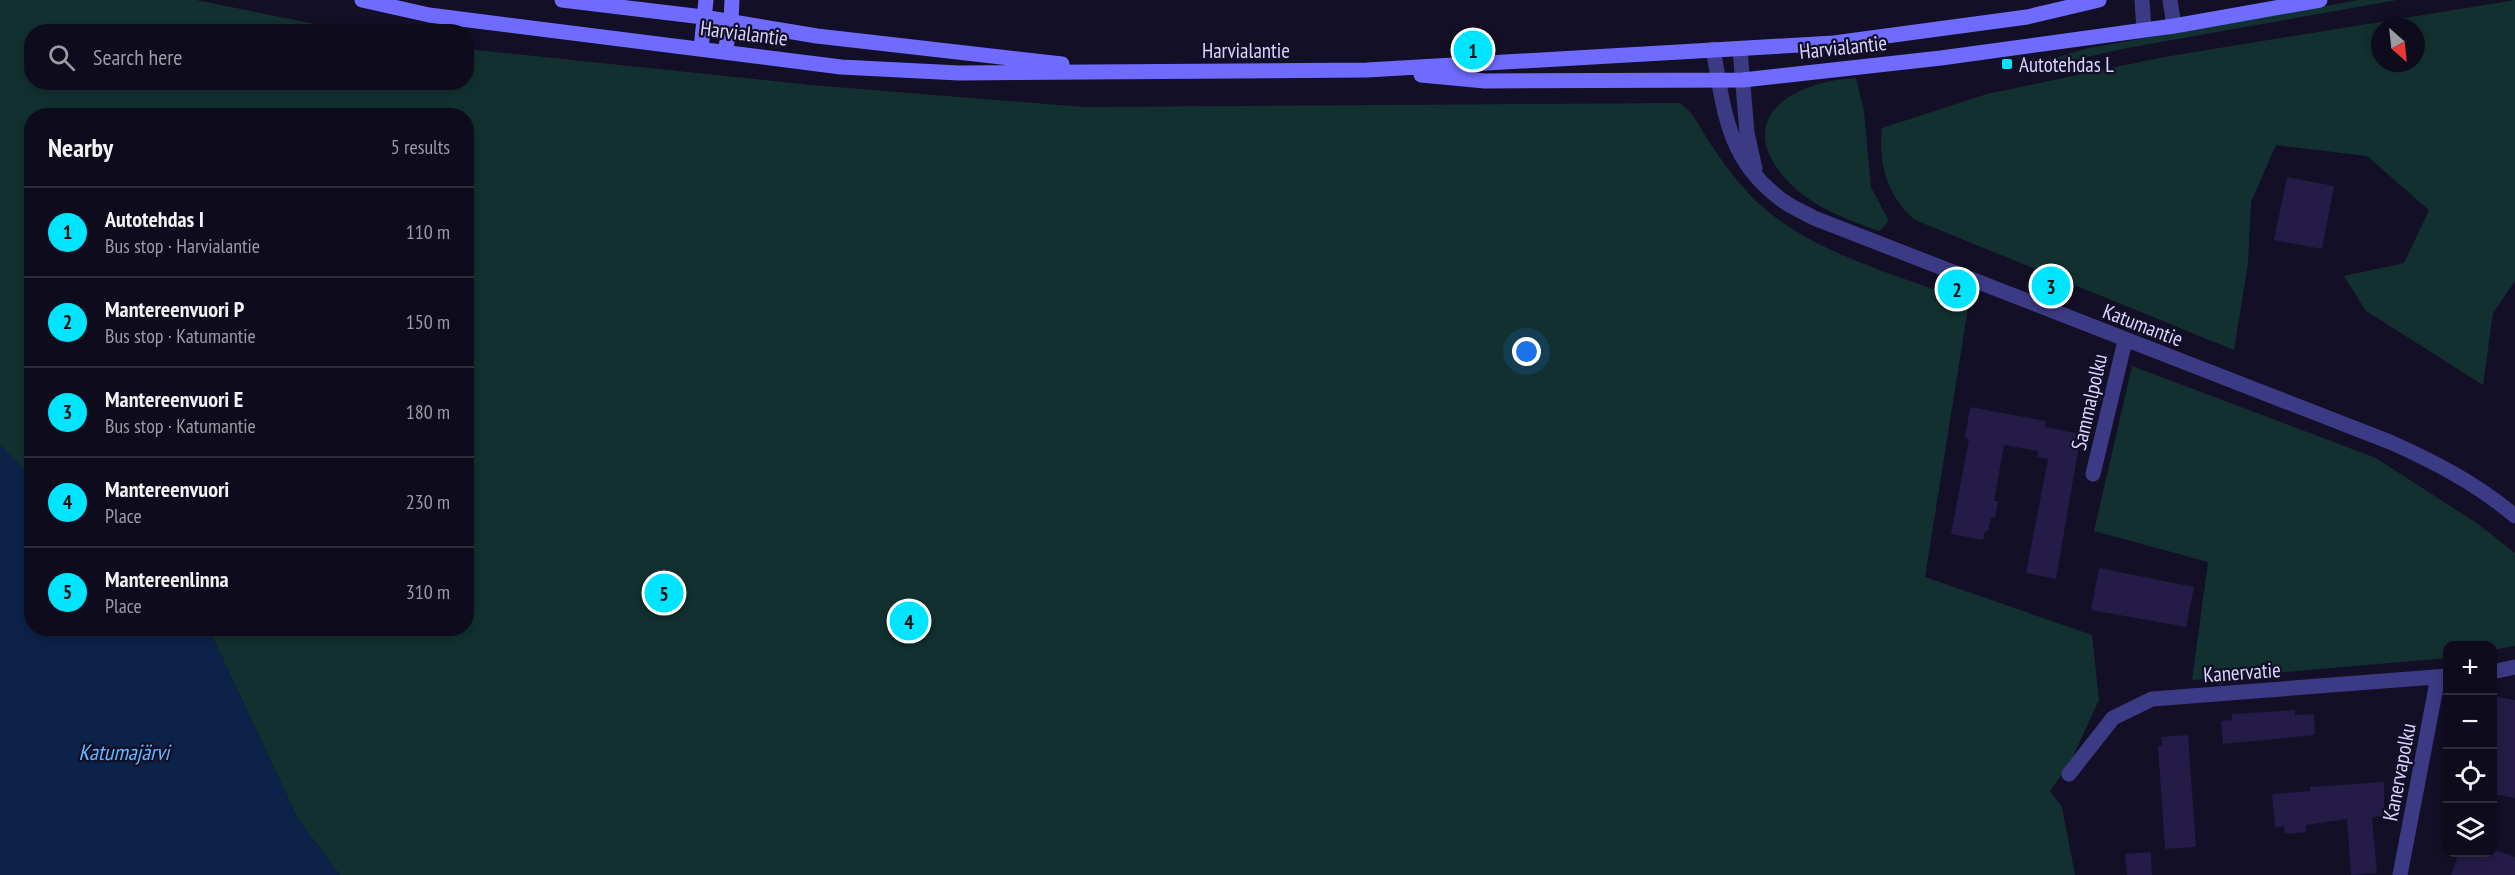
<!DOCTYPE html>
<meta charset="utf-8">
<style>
:root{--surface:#0e0b1c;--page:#1c1929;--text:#f1f3f6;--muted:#9b9ba3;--line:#2e2b3b;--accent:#00e5ff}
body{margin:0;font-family:"PT Sans Narrow",sans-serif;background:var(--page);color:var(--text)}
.controls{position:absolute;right:18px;bottom:18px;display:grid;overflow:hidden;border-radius:12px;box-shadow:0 3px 9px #0003}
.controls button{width:54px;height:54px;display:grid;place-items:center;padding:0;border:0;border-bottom:2px solid var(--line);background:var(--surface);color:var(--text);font:30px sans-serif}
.compass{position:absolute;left:2371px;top:18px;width:54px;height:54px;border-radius:50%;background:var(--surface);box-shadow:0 3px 9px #0003;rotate:153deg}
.you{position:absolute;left:1527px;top:352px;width:21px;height:21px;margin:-15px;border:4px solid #fff;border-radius:50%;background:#1a73e8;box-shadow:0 0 0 9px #1a73e833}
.badge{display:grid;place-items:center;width:39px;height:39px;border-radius:50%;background:var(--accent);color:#111;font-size:20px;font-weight:700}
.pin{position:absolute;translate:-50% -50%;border:3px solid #fff;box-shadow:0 2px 6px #0006}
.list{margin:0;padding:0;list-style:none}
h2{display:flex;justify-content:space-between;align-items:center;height:78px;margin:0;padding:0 24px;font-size:26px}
h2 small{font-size:20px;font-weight:400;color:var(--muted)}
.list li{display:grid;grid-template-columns:39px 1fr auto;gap:18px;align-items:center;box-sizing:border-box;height:90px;padding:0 24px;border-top:2px solid var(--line)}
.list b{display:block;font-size:22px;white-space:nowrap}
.list p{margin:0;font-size:20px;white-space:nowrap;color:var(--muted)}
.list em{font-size:20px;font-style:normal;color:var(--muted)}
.icon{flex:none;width:33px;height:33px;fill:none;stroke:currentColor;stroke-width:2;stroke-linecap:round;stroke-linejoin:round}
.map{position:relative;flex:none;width:2515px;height:875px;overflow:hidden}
.search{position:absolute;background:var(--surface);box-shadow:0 3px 9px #0003;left:24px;top:24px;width:450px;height:66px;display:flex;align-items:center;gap:15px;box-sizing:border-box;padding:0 21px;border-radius:24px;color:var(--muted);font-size:22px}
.panel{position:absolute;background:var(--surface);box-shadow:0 3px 9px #0003;left:24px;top:108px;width:450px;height:528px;border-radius:24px}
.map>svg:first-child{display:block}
.green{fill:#12302f;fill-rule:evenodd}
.water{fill:#0c2248}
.building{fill:#241b47}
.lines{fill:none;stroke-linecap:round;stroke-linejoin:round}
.street{stroke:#3d3a85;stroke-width:15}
.secondary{stroke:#6f6bff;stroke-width:15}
.poi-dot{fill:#00e5ff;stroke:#130f26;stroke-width:2}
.labels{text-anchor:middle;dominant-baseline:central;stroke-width:4.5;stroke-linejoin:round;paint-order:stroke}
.street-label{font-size:21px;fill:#d9d4ff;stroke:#130f26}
.poi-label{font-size:21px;fill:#d9d4ff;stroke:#130f26;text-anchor:start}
.water-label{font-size:22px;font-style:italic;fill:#62b6ff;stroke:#130f26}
</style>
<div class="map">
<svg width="2515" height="875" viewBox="0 0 2515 875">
<rect width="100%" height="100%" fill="#130f26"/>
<path class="green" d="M 0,0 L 196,0 L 350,31 L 32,32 L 32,82 L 466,82 L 467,49 L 811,85 L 1084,107 L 1680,103 C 1695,114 1700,128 1710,143 C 1723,163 1738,183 1755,200 C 1810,253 1898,275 1969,302 L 1925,577 L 2092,635 L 2099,700 L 2069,765 L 2050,791 L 2062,807 L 2075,875 L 340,875 L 298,819 L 213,638 L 202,629 L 466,628 L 466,116 L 32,116 L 31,477 L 0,445 Z
M 2358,0 L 2397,0 L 2127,48 L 2025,71 L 2023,68 L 2084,49 Z
M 2515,0 L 2515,281 L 2493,313 L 2483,385 L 2366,311 L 2344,276 L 2404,263 L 2429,210 L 2367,156 L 2276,145 L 2251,202 L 2248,264 L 2234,350 L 1915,220 C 1887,196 1878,163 1882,128 L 1987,94 L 2164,57 ZM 2380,27 L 2416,27 L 2416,63 L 2380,63 Z
M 1856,78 L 1864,111 L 1871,187 L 1889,221 L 1879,231 C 1851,221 1820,210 1797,190 C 1727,126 1783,82 1856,78 Z
M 2132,366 L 2376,458 L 2478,524 L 2515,553 L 2515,646 L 2493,650 L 2492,646 L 2448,646 L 2447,658 L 2192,680 L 2208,562 L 2094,531 Z"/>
<path class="water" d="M 0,445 L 31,477 L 32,628 L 202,629 L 213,638 L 298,819 L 340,875 L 0,875 Z"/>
<path class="building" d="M 2287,177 L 2334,186 L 2322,249 L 2274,240 Z
M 1970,407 L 2046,421 L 2045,427 L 2081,434 L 2056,579 L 2026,573 L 2048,459 L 2037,457 L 2038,451 L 2004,445 L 1994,501 L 1998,501 L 1995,518 L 1991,517 L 1988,531 L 1985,531 L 1983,540 L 1951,534 L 1969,439 L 1965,438 Z
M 2099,568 L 2194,587 L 2186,627 L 2091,610 Z
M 2493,696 L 2515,700 L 2515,798 L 2493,794 Z
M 2295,710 L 2295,715 L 2314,714 L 2315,735 L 2223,744 L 2221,721 L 2232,720 L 2232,714 Z
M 2188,735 L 2196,847 L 2165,849 L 2158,746 L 2162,745 L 2161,737 Z
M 2384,782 L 2384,816 L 2372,817 L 2377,873 L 2351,875 L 2347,819 L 2306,825 L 2306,832 L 2285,834 L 2284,826 L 2275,827 L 2272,794 L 2310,791 L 2310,787 Z
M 2493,849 L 2515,857 L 2515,875 L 2451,875 L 2459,852 L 2493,852 Z
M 2151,852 L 2152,875 L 2127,875 L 2125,854 Z"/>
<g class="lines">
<path class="street" d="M 2142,0 L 2144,29
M 2170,0 L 2174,26
M 1713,49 C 1724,108 1726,157 1778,197 C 1788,206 1802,211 1814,218 L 2390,442 C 2435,462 2477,484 2515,516
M 1740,49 L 1747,133 L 1755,169
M 2093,474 L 2125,341
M 2492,672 L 2515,667
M 2069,774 L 2113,718 L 2152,699 L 2448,676
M 2400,875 L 2438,677"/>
<path class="secondary" d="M 362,0 L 429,15 L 841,67 L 959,73 L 1367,70 L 1834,43 L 2027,17 L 2099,0
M 562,0 L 703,17 L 817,36 L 1062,64
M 701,49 L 706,0
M 725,52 L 731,21 L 732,0
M 1421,75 L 1485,81 L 1743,80 L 1941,58 L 2174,26 L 2320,0"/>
</g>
<rect class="poi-dot" x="2001" y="58" width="12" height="12" rx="3"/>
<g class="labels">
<g class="street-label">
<text transform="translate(744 33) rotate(7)">Harvialantie</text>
<text transform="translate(1843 47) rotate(-6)">Harvialantie</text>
<text x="1246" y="50">Harvialantie</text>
<text transform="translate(2143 325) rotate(21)">Katumantie</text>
<text transform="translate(2089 402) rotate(-77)">Sammalpolku</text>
<text transform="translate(2242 672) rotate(-4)">Kanervatie</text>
<text transform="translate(2399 772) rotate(-79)">Kanervapolku</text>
</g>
<g class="poi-label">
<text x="2019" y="64">Autotehdas L</text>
</g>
<g class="water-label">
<text x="124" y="752">Katumajärvi</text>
</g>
</g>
</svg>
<div class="controls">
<button>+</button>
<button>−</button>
<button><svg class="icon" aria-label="locate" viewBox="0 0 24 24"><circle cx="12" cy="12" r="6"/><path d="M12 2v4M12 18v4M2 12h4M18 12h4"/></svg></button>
<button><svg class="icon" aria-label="layers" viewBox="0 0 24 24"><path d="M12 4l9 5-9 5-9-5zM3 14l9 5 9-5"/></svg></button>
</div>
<svg class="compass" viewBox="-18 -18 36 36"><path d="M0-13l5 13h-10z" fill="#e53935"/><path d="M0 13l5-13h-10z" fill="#9b9ba3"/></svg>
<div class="you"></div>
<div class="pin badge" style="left:1473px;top:50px">1</div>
<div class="pin badge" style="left:1957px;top:289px">2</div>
<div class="pin badge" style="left:2051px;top:286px">3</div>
<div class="pin badge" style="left:909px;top:621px">4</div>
<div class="pin badge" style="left:664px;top:593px">5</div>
<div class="search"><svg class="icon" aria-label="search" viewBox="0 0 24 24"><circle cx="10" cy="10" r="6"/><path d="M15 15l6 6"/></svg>Search here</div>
<section class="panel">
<h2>Nearby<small>5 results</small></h2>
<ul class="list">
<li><span class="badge">1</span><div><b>Autotehdas I</b><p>Bus stop · Harvialantie</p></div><em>110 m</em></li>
<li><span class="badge">2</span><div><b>Mantereenvuori P</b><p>Bus stop · Katumantie</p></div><em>150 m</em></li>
<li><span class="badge">3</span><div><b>Mantereenvuori E</b><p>Bus stop · Katumantie</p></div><em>180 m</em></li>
<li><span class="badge">4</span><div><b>Mantereenvuori</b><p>Place</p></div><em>230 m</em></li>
<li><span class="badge">5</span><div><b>Mantereenlinna</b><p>Place</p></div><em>310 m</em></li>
</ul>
</section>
</div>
